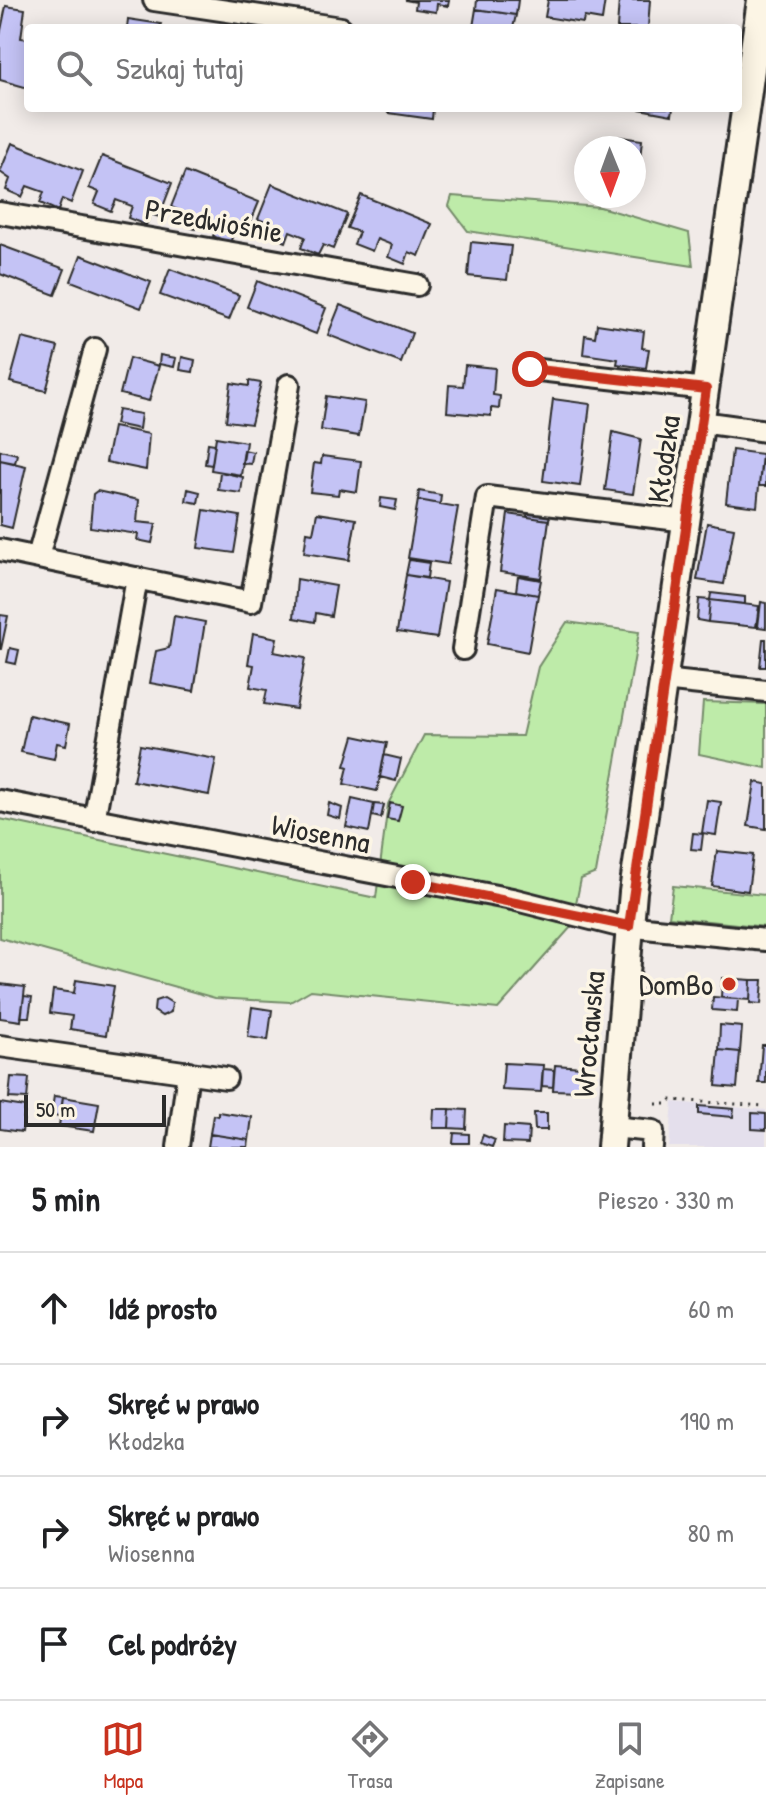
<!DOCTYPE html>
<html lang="pl">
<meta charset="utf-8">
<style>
:root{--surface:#fff;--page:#f6f6f6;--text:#202124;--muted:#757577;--line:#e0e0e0;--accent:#c8321e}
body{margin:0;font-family:"Patrick Hand",sans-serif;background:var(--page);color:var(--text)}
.compass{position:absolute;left:574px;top:136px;width:72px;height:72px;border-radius:50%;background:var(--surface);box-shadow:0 4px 20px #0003;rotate:179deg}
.scale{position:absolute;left:24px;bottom:20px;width:142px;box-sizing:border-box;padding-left:8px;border:4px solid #2b2b2b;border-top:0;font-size:22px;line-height:28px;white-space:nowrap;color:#2b2b2b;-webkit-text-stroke:6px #fcf5e5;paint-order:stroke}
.stop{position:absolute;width:24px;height:24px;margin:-18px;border:6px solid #c8321e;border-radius:50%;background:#fff}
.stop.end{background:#c8321e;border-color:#fff;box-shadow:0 2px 8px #0008}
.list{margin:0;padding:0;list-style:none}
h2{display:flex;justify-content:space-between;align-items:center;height:104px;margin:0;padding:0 32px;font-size:34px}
h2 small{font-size:26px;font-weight:400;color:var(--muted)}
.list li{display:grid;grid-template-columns:52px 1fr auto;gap:24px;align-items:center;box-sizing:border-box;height:112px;padding:0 32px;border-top:2px solid var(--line)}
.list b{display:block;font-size:30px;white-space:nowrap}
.list p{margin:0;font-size:26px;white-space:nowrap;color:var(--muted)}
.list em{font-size:26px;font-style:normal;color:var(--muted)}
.icon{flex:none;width:44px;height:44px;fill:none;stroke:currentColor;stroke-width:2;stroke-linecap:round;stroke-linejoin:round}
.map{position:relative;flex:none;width:766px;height:1147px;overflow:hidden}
.search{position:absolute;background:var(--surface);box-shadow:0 4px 20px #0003;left:24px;right:24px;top:24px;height:88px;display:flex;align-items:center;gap:20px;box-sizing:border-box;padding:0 28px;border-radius:8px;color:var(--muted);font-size:30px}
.sheet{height:552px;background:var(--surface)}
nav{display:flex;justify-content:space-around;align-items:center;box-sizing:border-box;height:112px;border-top:2px solid var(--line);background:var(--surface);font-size:22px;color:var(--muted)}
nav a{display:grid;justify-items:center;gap:4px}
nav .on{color:var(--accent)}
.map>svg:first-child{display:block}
.built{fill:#e4dfec}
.green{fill:#beeba9;stroke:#748b6a;stroke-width:2}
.building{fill:#c4c3f5;stroke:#2b2b2b;stroke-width:2}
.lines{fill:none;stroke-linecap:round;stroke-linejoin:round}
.minor-casing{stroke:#2b2b2b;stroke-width:26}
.major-casing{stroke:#2b2b2b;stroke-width:32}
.path{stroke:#2b2b2b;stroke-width:3;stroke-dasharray:2 6;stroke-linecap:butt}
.minor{stroke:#fcf5e5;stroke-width:20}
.major{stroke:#fcf5e5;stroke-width:26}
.route{stroke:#c8321e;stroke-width:10}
.poi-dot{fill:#c8321e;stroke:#fcf5e5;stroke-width:3}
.labels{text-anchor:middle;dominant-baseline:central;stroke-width:7;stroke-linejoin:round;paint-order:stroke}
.street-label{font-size:30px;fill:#2b2b2b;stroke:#fcf5e5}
.poi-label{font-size:30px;fill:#2b2b2b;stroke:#fcf5e5;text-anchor:end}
</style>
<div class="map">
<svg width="766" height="1147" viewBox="0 0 766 1147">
<rect width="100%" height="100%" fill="#f1ebe8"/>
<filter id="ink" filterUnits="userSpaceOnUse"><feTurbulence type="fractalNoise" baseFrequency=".0125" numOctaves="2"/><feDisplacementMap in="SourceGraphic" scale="16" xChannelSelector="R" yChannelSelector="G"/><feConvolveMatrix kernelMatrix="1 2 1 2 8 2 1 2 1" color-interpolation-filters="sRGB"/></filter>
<g filter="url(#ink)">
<path class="built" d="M 673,1102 L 766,1110 L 766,1147 L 669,1147 Z"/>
<path class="green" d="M 452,196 L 600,207 L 689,233 L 693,266 L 468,231 L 449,206 Z
M 567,622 L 639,632 L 596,873 L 581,879 L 571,927 L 498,1009 L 311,990 L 290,1002 L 215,998 L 0,938 L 0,819 L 376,898 L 388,804 L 424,735 L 522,736 L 538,667 Z
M 703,702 L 766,704 L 766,768 L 699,754 Z
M 673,886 L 765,895 L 766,891 L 766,927 L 669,917 Z"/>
<path class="building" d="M 405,0 L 449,0 L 448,6 L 437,4 L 436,12 L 415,9 L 416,2 Z
M 477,0 L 518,0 L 516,15 L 476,9 Z
M 548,0 L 605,0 L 602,20 L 584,17 L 583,23 L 545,17 Z
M 619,0 L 650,0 L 648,28 L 617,28 Z
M 6,6 L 25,9 L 21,38 L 28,39 L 28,88 L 0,80 L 0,35 Z
M 476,9 L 516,15 L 513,28 L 473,27 Z
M 128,19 L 161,24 L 160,28 L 127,28 Z
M 389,108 L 433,108 L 432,119 L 388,113 Z
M 634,108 L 673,108 L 672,115 Z
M 614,136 L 642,140 L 638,177 L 634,176 L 634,148 L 613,148 Z
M 12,143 L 83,171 L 71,203 L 62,199 L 58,211 L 40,203 L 44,192 L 27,186 L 22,197 L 6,190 L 10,179 L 0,172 Z
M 102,156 L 172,183 L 159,217 L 151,214 L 146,225 L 128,218 L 132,206 L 116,200 L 111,211 L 94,204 L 99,192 L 89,188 Z
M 185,172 L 259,202 L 245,236 L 234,232 L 230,243 L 213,236 L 218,226 L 199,218 L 195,229 L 178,222 L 182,212 L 171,207 Z
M 272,184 L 347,214 L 333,249 L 323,245 L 318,255 L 301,248 L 305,237 L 290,231 L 286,242 L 267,235 L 271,224 L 258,219 Z
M 361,195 L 432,224 L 419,256 L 409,252 L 405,264 L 388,257 L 392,245 L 377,239 L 372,251 L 354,244 L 359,232 L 347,228 Z
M 471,242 L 511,246 L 507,280 L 468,276 Z
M 0,245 L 65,269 L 55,295 L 0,274 Z
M 81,255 L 151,282 L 141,308 L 71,281 Z
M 170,269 L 239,295 L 229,320 L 160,295 Z
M 257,281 L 326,308 L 316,334 L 247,307 Z
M 340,305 L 412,333 L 401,363 L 328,335 Z
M 597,324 L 644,331 L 642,348 L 649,349 L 646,368 L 617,364 L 618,359 L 583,354 L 585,335 L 595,337 Z
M 22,338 L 58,347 L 46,391 L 10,382 Z
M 160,355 L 176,358 L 174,367 L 159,364 Z
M 182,357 L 195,360 L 193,372 L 180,370 Z
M 129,358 L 159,366 L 149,401 L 120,394 Z
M 465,365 L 495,368 L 493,395 L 500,396 L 499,409 L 491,408 L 491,416 L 447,412 L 449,385 L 463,386 Z
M 249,381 L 261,383 L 251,424 L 226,421 L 231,383 L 249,386 Z
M 326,396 L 365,402 L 359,436 L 321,430 Z
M 553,399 L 590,404 L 580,486 L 543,481 Z
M 118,410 L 141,414 L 139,429 L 115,424 Z
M 113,427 L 149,434 L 146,470 L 106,462 Z
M 613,432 L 641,439 L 633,494 L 605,490 Z
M 216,437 L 246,442 L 241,475 L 211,470 Z
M 208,443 L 215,444 L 212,465 L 205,464 Z
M 0,450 L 17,454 L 15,463 L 0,460 Z
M 244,450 L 253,452 L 251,464 L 242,463 Z
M 732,450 L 762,454 L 757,507 L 726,503 Z
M 763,452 L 766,452 L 766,486 L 759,486 Z
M 322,456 L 361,461 L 357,492 L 339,489 L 338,495 L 310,492 L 314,463 L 321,464 Z
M 0,460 L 26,466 L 12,528 L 0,525 Z
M 220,472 L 243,477 L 241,493 L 218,490 Z
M 188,489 L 200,492 L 198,503 L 186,501 Z
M 97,491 L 139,500 L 137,522 L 156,524 L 152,543 L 137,540 L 138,534 L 90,527 L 93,494 Z
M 419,491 L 441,495 L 440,504 L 418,500 Z
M 381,498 L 397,500 L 395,510 L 380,507 Z
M 418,500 L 458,507 L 448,564 L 408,558 Z
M 529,509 L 550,512 L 549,520 L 527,517 Z
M 204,510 L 240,516 L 234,553 L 198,548 Z
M 317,513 L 356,519 L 349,560 L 304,553 L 307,532 L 313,533 Z
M 508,514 L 549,520 L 541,578 L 500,572 Z
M 707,523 L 734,528 L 724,584 L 697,580 Z
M 409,560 L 429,563 L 427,578 L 406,575 Z
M 406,575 L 446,582 L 437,638 L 397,632 Z
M 518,576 L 541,580 L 538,595 L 516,591 Z
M 297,579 L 336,586 L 331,616 L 316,613 L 315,622 L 294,618 Z
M 497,588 L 538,595 L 528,652 L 487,644 Z
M 711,593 L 745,597 L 745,604 L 710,600 Z
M 699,599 L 710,600 L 708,622 L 697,620 Z
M 710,600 L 759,606 L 756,627 L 708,622 Z
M 761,602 L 766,603 L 766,628 L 758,627 Z
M 0,615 L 8,616 L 1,649 L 0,649 Z
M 174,616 L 205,622 L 194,691 L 150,683 L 156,651 L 169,648 Z
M 253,633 L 277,638 L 274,652 L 305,658 L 296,709 L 264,704 L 267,690 L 250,687 L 254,665 L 248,664 Z
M 763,639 L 766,639 L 766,667 L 760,667 Z
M 10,648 L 19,650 L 16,664 L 7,662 Z
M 29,715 L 70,724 L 66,745 L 57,743 L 54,759 L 21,752 Z
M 354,736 L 387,743 L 377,791 L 344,784 L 348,767 L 345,766 Z
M 140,745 L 216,759 L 209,795 L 133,781 Z
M 384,755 L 401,759 L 396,781 L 380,777 Z
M 755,782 L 766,784 L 766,829 L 748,826 Z
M 352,799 L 374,804 L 369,832 L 346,827 Z
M 707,800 L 721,802 L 716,835 L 702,833 Z
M 329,803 L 342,808 L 340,819 L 327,815 Z
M 390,803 L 402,806 L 398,821 L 387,819 Z
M 374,804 L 384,805 L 381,818 L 372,816 Z
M 693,833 L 703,834 L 701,850 L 691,849 Z
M 717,851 L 753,855 L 748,891 L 712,886 Z
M 722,978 L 751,980 L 750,1000 L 721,998 Z
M 76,980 L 114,986 L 106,1035 L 70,1029 L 72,1016 L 50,1013 L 53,990 L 74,993 Z
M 751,980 L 763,980 L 761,1004 L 750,1003 Z
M 0,984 L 25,987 L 21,1021 L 0,1018 Z
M 24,996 L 32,997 L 29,1017 L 21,1017 Z
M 713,997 L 738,999 L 737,1012 L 712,1010 Z
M 164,998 L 172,1003 L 171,1012 L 162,1016 L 154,1011 L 155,1001 Z
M 252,1007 L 272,1010 L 268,1040 L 248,1037 Z
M 720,1025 L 742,1027 L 740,1052 L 719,1050 Z
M 762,1045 L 766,1045 L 766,1083 L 759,1083 Z
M 719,1050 L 740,1052 L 737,1088 L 716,1086 Z
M 504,1063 L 543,1065 L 541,1092 L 502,1090 Z
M 555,1065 L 582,1067 L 581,1091 L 553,1090 Z
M 543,1069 L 554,1070 L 553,1087 L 542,1086 Z
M 11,1077 L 29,1078 L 27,1099 L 9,1098 Z
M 54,1096 L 63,1097 L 60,1116 L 51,1115 Z
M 63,1097 L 99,1103 L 94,1131 L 59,1126 Z
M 0,1103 L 25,1107 L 22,1132 L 0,1129 Z
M 699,1106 L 734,1109 L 733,1117 L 699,1114 Z
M 434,1109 L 450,1109 L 449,1128 L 433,1128 Z
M 450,1109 L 467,1110 L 466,1129 L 449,1128 Z
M 218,1112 L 252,1117 L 249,1140 L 210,1134 L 213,1115 L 218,1116 Z
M 534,1113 L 547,1113 L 547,1130 L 535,1130 Z
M 752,1113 L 766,1114 L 766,1130 L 752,1129 Z
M 504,1126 L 529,1128 L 528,1144 L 503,1143 Z
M 454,1133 L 469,1134 L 469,1143 L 453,1143 Z
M 210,1134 L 249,1140 L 248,1147 L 208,1147 Z
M 483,1135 L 495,1140 L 492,1147 L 480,1143 Z"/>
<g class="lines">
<defs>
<path id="minor" d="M 154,0 L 341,28
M 0,213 L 417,285
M 530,369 L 706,389
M 701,422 L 766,431
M 0,550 L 251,602 L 289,385
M 38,557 L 95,349
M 463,649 L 487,497 L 687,521
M 663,680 L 766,691
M 0,801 L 512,899 L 615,925 L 766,940
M 94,821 L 137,578
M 0,1046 L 226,1078
M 612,1127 L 653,1131 L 652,1147
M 178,1147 L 188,1072"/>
<path id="major" d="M 611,1147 L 633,892 L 761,0"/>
</defs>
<use href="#minor" class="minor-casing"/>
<use href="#major" class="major-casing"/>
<path class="path" d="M 656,1104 L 667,1104 L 671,1100 L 766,1106"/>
<use href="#minor" class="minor"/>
<use href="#major" class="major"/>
</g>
</g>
<g class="lines" filter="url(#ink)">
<path class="route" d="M 413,882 L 629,926 L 706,389 L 530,369"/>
</g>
<circle class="poi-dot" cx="729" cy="984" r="8"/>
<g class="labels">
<g class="street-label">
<text transform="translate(214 220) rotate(10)">Przedwiośnie</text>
<text transform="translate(663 459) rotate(-82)">Kłodzka</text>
<text transform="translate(321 833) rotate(11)">Wiosenna</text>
<text transform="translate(588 1034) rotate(-85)">Wrocławska</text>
</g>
<g class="poi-label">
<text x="713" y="984">DomBo</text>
</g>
</g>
</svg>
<svg class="compass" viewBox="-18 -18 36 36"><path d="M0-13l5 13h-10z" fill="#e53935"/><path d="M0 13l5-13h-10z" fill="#757577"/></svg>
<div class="scale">50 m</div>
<div class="stop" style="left:530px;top:369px"></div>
<div class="stop end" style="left:413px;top:882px"></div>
<div class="search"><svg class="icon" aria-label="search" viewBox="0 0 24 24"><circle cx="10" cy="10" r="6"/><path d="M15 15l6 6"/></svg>Szukaj tutaj</div>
</div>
<section class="sheet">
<h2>5 min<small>Pieszo · 330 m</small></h2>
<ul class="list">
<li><svg class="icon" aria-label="ahead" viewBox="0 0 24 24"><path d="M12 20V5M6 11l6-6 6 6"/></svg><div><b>Idź prosto</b></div><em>60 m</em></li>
<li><svg class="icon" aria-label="right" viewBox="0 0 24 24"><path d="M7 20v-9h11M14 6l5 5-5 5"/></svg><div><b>Skręć w prawo</b><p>Kłodzka</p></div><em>190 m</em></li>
<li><svg class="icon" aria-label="right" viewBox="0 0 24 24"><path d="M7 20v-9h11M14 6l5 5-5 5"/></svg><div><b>Skręć w prawo</b><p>Wiosenna</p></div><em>80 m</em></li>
<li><svg class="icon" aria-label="arrive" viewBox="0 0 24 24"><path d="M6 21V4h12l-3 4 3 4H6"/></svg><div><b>Cel podróży</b></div></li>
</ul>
</section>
<nav>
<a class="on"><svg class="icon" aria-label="map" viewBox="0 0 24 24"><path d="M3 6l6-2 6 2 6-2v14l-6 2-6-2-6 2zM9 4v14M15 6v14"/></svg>Mapa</a>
<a><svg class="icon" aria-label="directions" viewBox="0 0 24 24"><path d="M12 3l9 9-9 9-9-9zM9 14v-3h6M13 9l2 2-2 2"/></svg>Trasa</a>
<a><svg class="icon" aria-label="saved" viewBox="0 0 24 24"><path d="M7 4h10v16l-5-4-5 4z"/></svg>Zapisane</a>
</nav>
